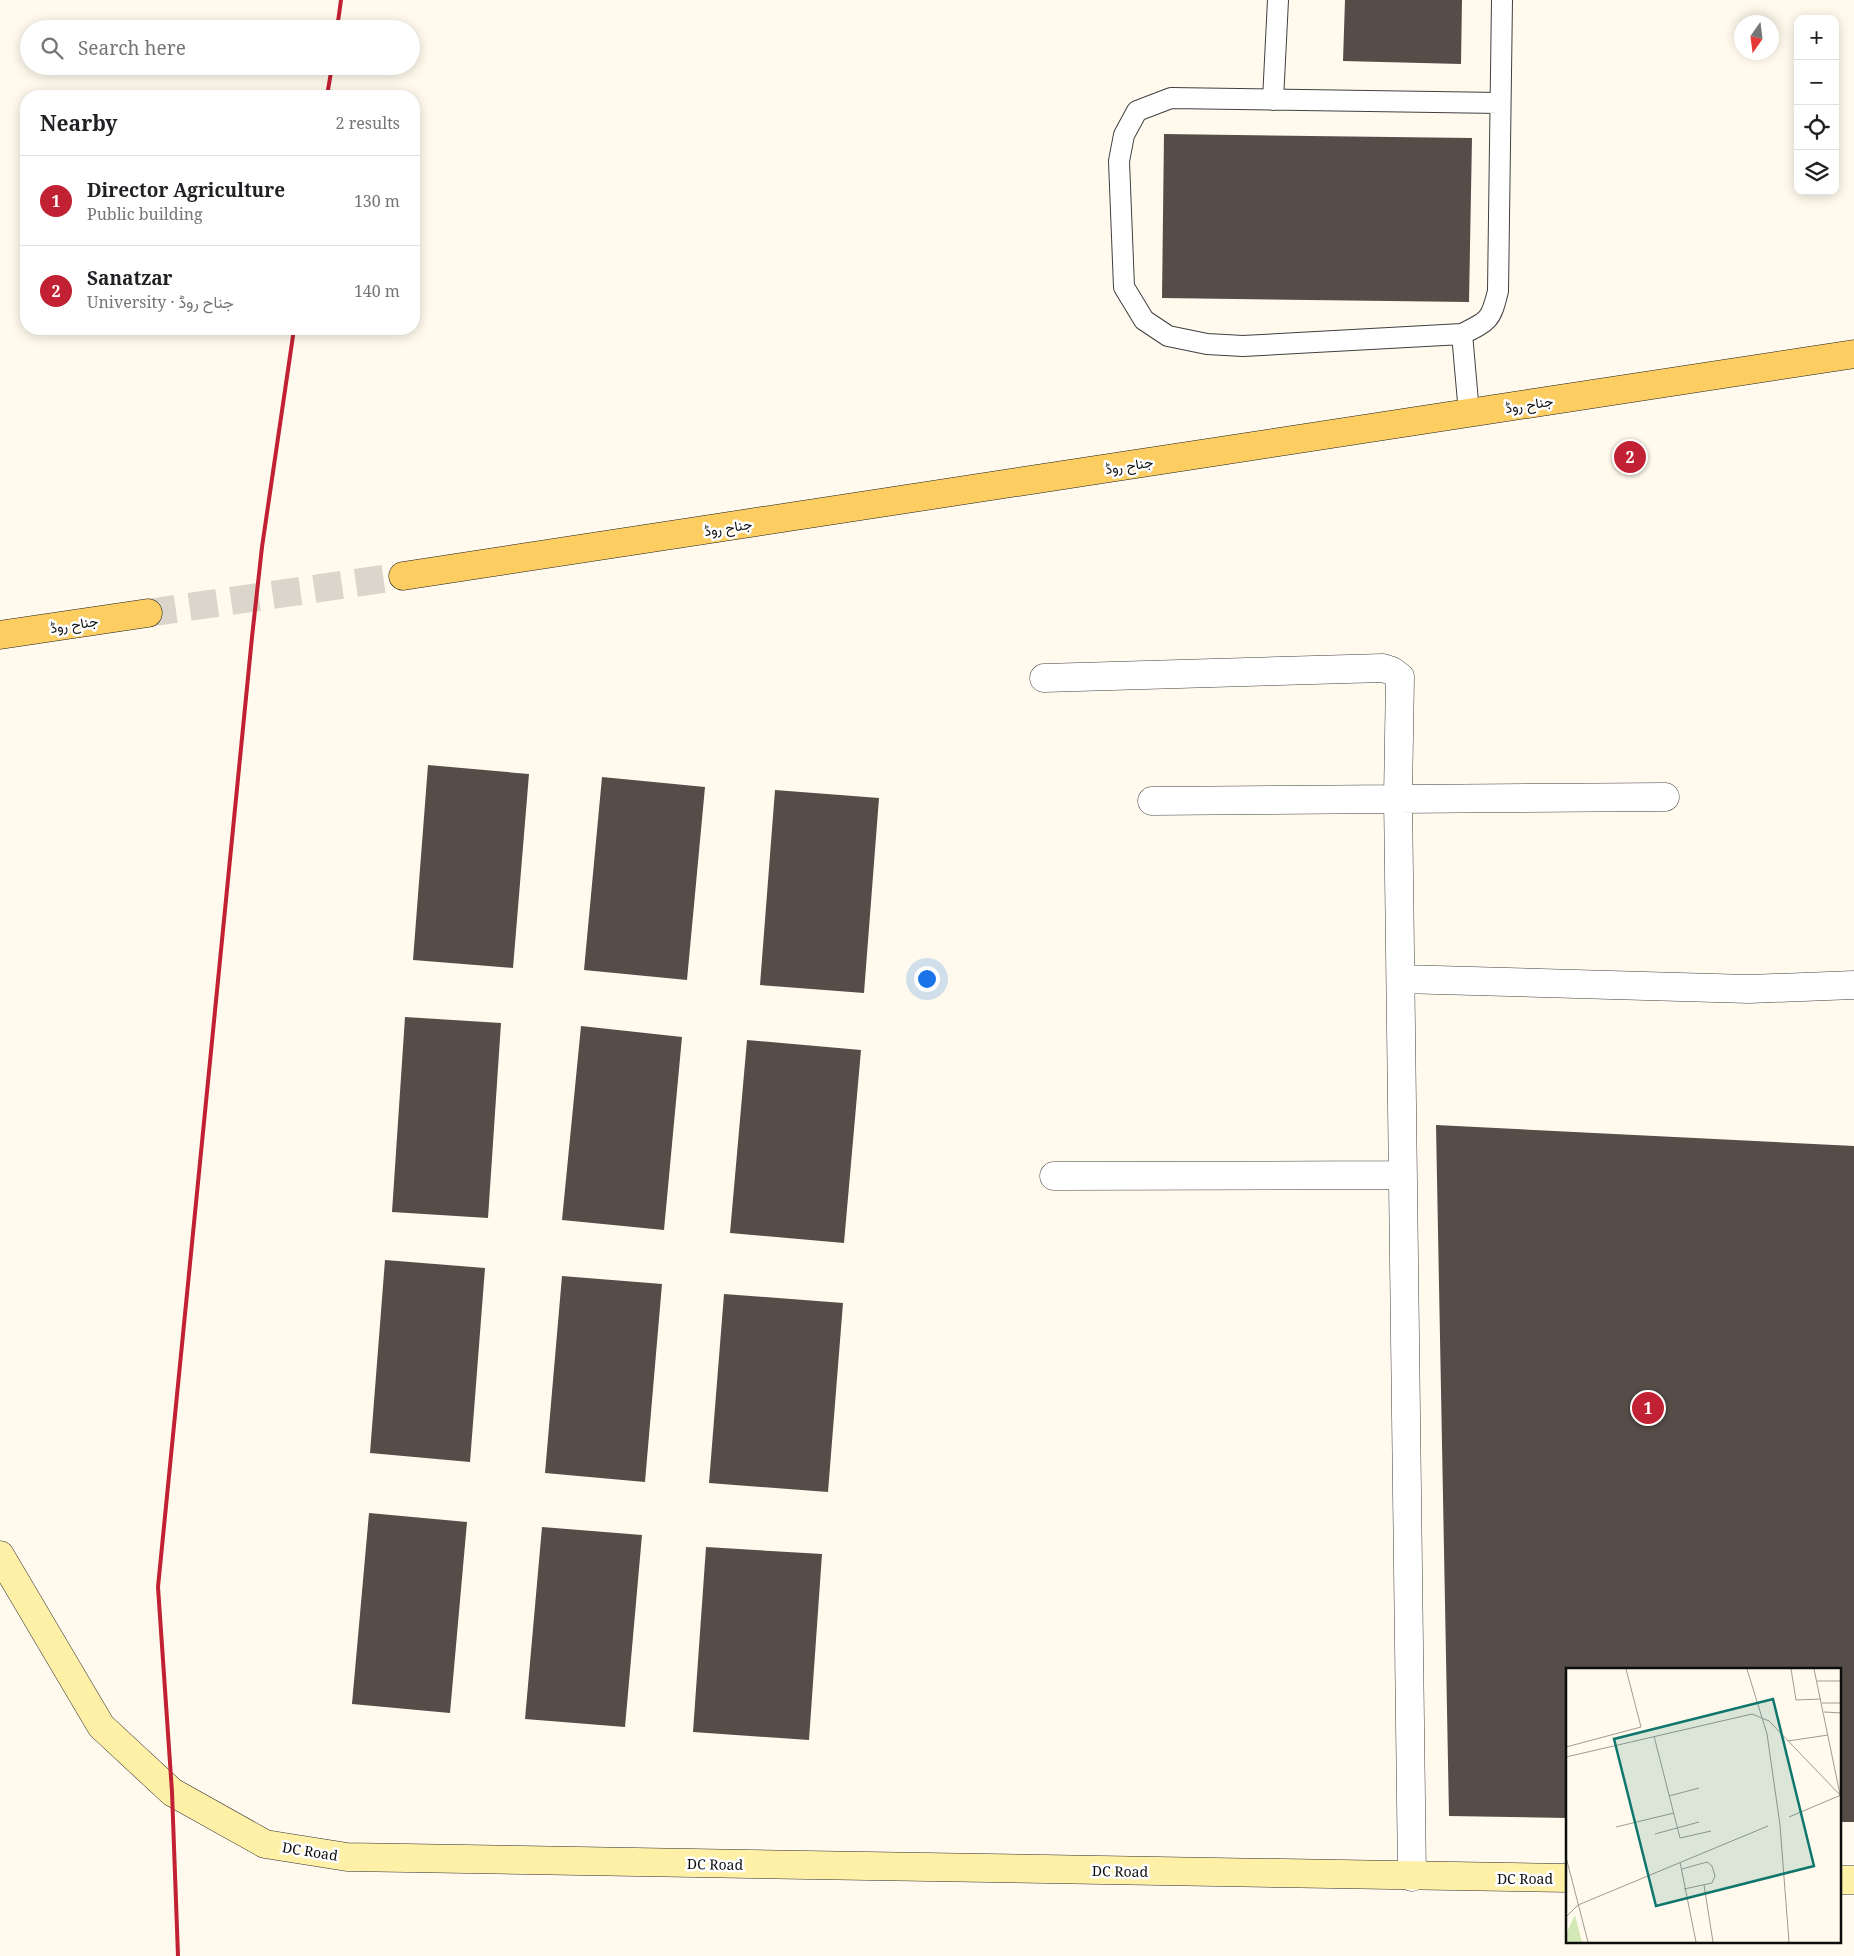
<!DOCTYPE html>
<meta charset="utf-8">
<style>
:root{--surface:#fff;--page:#f6f6f6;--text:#202124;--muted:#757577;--line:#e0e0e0;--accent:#c12132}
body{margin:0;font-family:"Noto Serif",Vazirmatn,serif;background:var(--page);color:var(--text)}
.controls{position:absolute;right:15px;top:15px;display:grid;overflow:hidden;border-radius:10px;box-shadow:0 2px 12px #0003}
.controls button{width:45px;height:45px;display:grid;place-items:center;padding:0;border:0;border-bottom:1px solid var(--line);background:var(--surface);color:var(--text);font:25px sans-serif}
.compass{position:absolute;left:1734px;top:15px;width:45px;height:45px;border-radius:50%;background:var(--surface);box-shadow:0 2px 12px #0003;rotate:194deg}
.you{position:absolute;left:926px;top:978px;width:18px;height:18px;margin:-12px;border:4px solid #fff;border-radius:50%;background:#1a73e8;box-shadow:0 0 0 8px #1a73e833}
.badge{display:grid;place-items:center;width:32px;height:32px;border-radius:50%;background:var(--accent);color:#fff;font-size:16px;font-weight:700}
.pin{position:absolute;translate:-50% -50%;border:2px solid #fff;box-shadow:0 1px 5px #0006}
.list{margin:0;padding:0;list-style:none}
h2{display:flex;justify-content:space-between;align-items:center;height:65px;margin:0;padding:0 20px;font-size:21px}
h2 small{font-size:16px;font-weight:400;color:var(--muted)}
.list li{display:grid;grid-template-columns:32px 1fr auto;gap:15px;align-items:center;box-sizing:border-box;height:90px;padding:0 20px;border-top:1px solid var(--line)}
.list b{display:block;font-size:19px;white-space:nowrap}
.list p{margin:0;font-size:16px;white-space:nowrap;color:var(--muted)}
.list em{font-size:16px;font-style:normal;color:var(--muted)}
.icon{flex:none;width:28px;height:28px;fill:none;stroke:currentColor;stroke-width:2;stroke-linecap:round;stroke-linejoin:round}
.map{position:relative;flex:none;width:1854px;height:1956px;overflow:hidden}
.search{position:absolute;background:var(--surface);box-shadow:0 2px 12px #0003;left:20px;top:20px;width:400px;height:55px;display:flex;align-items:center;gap:12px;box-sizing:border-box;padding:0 18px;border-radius:28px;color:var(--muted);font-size:19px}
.panel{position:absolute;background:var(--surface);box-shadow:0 2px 12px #0003;left:20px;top:90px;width:400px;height:245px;border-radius:20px}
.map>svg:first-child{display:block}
.building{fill:#564d49}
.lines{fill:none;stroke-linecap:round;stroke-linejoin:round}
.primary-tunnel{stroke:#dbd6cb;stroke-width:28;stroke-dasharray:28 14;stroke-linecap:butt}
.lane-casing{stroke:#404040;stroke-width:22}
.street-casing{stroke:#404040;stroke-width:29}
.secondary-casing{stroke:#2f2f2f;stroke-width:29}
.primary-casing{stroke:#1e1e1e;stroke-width:29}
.lane{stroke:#fff;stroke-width:20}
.street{stroke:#fff;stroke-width:28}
.secondary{stroke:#fff0a8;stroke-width:28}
.primary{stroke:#fccd60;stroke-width:28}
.rail{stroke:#c12132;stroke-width:4}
.labels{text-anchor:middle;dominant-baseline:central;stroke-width:5;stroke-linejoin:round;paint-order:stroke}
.street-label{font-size:14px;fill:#0d0d0d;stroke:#fff}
.inset-road{fill:none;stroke:#9e9b93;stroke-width:1}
.view{fill:#0f766e;fill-opacity:0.15;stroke:#0f766e;stroke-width:2.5}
.inset-edge{fill:none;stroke:#0d0d0d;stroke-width:2.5}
</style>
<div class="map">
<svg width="1854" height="1956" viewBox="0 0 1854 1956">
<rect width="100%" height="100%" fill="#fffaed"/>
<path class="building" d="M 1345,0 L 1462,0 L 1461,64 L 1343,61 Z
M 1164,134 L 1472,138 L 1469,302 L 1162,298 Z
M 428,765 L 529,774 L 513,968 L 413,960 Z
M 602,777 L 705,787 L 687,980 L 584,970 Z
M 775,790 L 879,798 L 864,993 L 760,985 Z
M 405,1017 L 501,1023 L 488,1218 L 392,1212 Z
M 581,1026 L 682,1037 L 664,1230 L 562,1220 Z
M 747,1040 L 861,1050 L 844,1243 L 730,1233 Z
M 1436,1125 L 1854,1146 L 1854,1822 L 1840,1822 L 1840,1670 L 1568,1670 L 1568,1818 L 1449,1816 Z
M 385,1260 L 485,1268 L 470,1462 L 370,1453 Z
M 562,1276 L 662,1284 L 645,1482 L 545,1473 Z
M 724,1294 L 843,1303 L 828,1492 L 709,1483 Z
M 369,1513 L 467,1522 L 450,1713 L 352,1704 Z
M 542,1527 L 642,1535 L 625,1727 L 525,1719 Z
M 706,1547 L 822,1554 L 809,1740 L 693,1732 Z"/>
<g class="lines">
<path class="primary-tunnel" d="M 148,613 L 403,576"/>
<defs>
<path id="lane" d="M 1273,100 L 1278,0
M 1500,103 L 1171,98 L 1137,111 L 1124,135 L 1119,161 L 1124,287 L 1144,320 L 1168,336 L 1207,344 L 1243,346 L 1462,334 C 1489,321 1491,320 1498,291 L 1502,0
M 1462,334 L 1469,413"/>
<path id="street" d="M 1044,678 L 1383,668 L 1392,671 L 1400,677 L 1398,797 L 1412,1877
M 1152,801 L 1665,797
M 1401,979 L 1749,989 L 1854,985
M 1054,1176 L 1403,1175"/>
<path id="secondary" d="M 0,1555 L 101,1726 L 172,1792 L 265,1844 L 347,1857 L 1568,1878
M 1840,1880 L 1854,1880"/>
<path id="primary" d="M 403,576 L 1854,354
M 0,635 L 148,613"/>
</defs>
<use href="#lane" class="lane-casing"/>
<use href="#street" class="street-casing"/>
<use href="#secondary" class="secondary-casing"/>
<use href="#primary" class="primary-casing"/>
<use href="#lane" class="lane"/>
<use href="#street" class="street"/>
<use href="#secondary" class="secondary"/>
<use href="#primary" class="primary"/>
<path class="rail" d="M 337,29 L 341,0
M 327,96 L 332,66
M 178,1956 L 172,1792 L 158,1587 L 252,637 L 262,547 L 294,329"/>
</g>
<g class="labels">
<g class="street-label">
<text transform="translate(1529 404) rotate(-9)">جناح روڈ</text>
<text transform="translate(1129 465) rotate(-9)">جناح روڈ</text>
<text transform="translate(728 527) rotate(-9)">جناح روڈ</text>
<text transform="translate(74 624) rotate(-9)">جناح روڈ</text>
<text transform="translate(310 1851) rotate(9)">DC Road</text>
<text transform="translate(715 1864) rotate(1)">DC Road</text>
<text transform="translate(1120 1871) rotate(1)">DC Road</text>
<text x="1525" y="1878">DC Road</text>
</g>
</g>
<g transform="translate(1566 1668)">
<rect width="275" height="275" fill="#fffaed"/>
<path d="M 9,247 L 16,274 L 1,274 L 0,266 Z" fill="#d4eab6"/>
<path class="inset-road" d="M 181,1 L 201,66 L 214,157 L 223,274M 225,1 L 230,32 L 255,31M 248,1 L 275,131M 251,13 L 275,13M 256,35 L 275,35M 258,44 L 275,45M 88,68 L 114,170 L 145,163M 222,73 L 262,67M 0,79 L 75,59 L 60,1M 0,89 L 186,46 L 203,53 L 275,128M 103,128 L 133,120M 223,149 L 275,127M 50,159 L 108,145M 89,166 L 133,154M 0,189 L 22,274M 114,194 L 130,274M 116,201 L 141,194 L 146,198 L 149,208 L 146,215 L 118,221M 138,217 L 147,274M 0,249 L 12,237 L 202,158"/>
<path class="view" d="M 207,31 L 248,198 L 90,238 L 48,71 Z"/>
<rect width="275" height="275" class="inset-edge"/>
</g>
</svg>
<div class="controls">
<button>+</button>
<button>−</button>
<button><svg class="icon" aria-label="locate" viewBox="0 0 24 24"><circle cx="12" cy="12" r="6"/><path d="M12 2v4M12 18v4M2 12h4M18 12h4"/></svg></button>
<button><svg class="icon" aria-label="layers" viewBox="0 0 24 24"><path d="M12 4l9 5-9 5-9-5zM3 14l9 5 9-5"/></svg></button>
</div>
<svg class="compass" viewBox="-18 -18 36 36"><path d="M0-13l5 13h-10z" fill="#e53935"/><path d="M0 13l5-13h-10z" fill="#757577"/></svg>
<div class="you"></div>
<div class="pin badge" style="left:1648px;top:1408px">1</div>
<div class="pin badge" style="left:1630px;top:457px">2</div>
<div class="search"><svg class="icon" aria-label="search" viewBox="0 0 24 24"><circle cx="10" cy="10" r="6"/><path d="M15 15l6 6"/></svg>Search here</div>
<section class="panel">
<h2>Nearby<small>2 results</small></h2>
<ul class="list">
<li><span class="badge">1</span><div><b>Director Agriculture</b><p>Public building</p></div><em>130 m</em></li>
<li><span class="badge">2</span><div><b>Sanatzar</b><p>University · جناح روڈ</p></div><em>140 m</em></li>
</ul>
</section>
</div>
